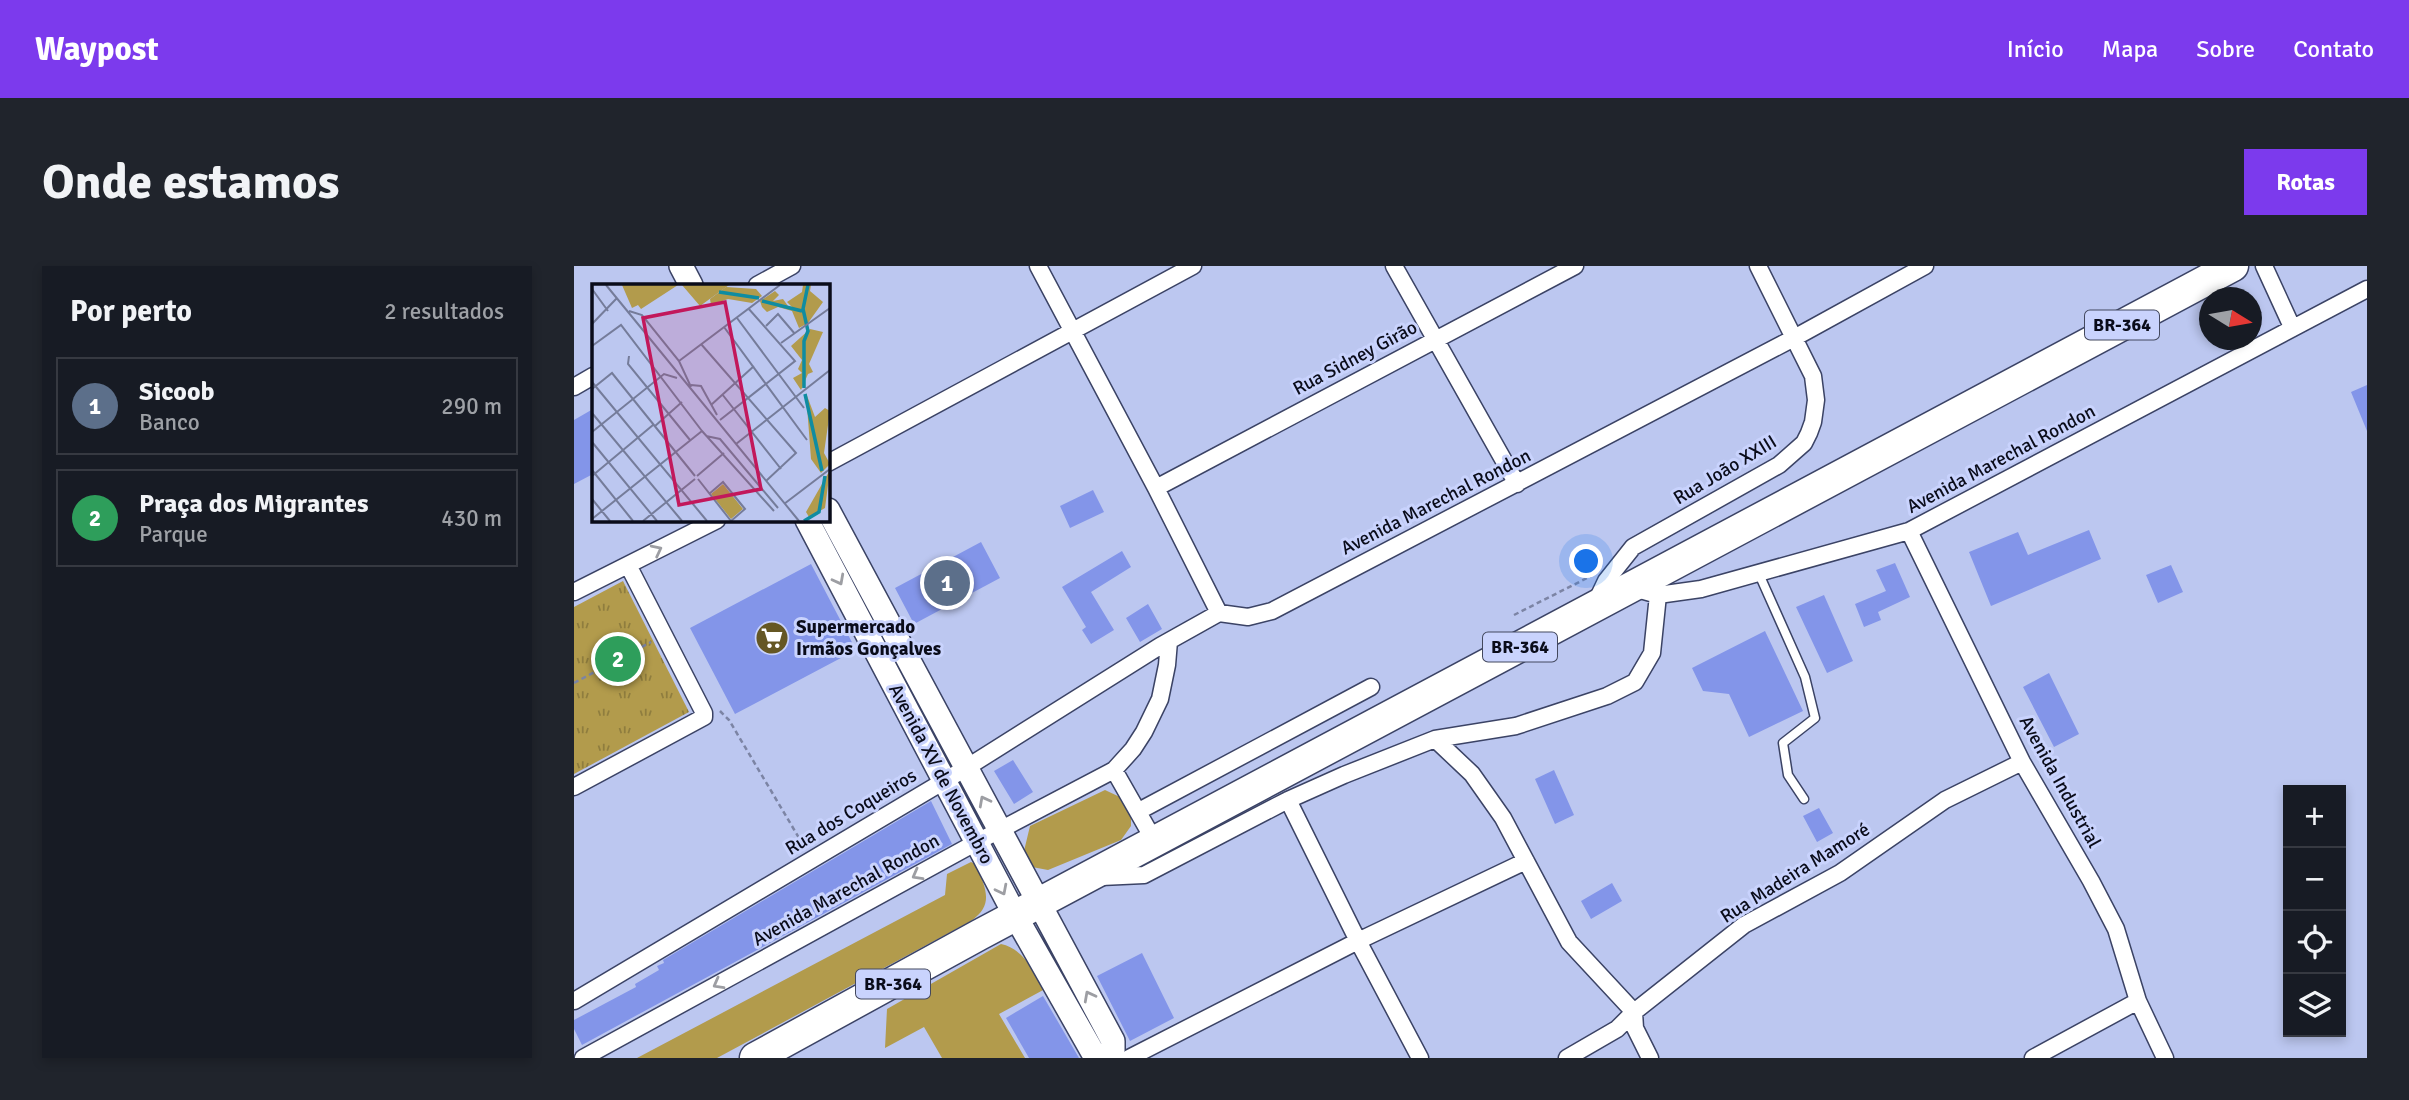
<!DOCTYPE html>
<html lang="pt">
<meta charset="utf-8">
<style>
:root{--surface:#171b24;--page:#20242c;--text:#f1f3f6;--muted:#9ea1a6;--line:#363941;--accent:#7c3aed}
body{margin:0;font-family:Signika,sans-serif;background:var(--page);color:var(--text)}
.controls{position:absolute;right:21px;bottom:21px;display:grid;overflow:hidden;border-radius:0px;box-shadow:0 4px 10px #0003}
.controls button{width:63px;height:63px;display:grid;place-items:center;padding:0;border:0;border-bottom:2px solid var(--line);background:var(--surface);color:var(--text);font:35px sans-serif}
.compass{position:absolute;left:1625px;top:21px;width:63px;height:63px;border-radius:50%;background:var(--surface);box-shadow:0 4px 10px #0003;rotate:101deg}
.you{position:absolute;left:1013px;top:296px;width:24px;height:24px;margin:-18px;border:5px solid #fff;border-radius:50%;background:#1a73e8;box-shadow:0 0 0 10px #1a73e833}
.badge{display:grid;place-items:center;width:46px;height:46px;border-radius:50%;background:var(--accent);color:#fff;font-size:23px;font-weight:700}
.pin{position:absolute;translate:-50% -50%;border:4px solid #fff;box-shadow:0 2px 7px #0006}
.list{margin:0;padding:0;list-style:none}
h2{display:flex;justify-content:space-between;align-items:center;height:91px;margin:0;padding:0 28px;font-size:30px}
h2 small{font-size:23px;font-weight:400;color:var(--muted)}
.list li{display:grid;grid-template-columns:46px 1fr auto;gap:21px;align-items:center;box-sizing:border-box;height:98px;margin:0 14px 14px;padding:0 14px;border:2px solid var(--line);border-radius:0px}
.list b{display:block;font-size:26px;white-space:nowrap}
.list p{margin:0;font-size:23px;white-space:nowrap;color:var(--muted)}
.list em{font-size:23px;font-style:normal;color:var(--muted)}
.icon{flex:none;width:38px;height:38px;fill:none;stroke:currentColor;stroke-width:2;stroke-linecap:round;stroke-linejoin:round}
.map{position:relative;flex:none;width:1793px;height:792px;overflow:hidden;border-radius:0px}
header{display:flex;align-items:center;gap:42px;box-sizing:border-box;height:98px;padding:0 35px;background:var(--accent);color:#fff}
header strong{font-size:33px}
nav{display:flex;gap:38px;margin-inline-start:auto;font-size:24px}
.intro{display:flex;align-items:center;justify-content:space-between;box-sizing:border-box;height:168px;padding:0 42px}
h1{margin:0;font-size:49px}
.button{padding:18px 32px;border-radius:0px;background:var(--accent);color:#fff;font-size:24px;font-weight:700}
main{display:flex;gap:42px;padding:0 42px}
aside{flex:1;background:var(--surface);border-radius:0px;box-shadow:0 4px 10px #0003}
.map>svg:first-child{display:block}
.green{fill:#b29b4c}
.park{fill:url(#park-tufts)}
.building{fill:#8395e9}
.lines{fill:none;stroke-linecap:round;stroke-linejoin:round}
.lane-casing{stroke:#3b4365;stroke-width:11}
.street-casing{stroke:#3b4365;stroke-width:19}
.secondary-casing{stroke:#3b4365;stroke-width:26}
.highway-casing{stroke:#3b4365;stroke-width:33}
.path{stroke:#7c84a4;stroke-width:2.5;stroke-dasharray:5 3.5;stroke-linecap:butt}
.lane{stroke:#fff;stroke-width:8}
.street{stroke:#fff;stroke-width:16}
.secondary{stroke:#fff;stroke-width:23}
.highway{stroke:#fff;stroke-width:30}
.oneway{stroke:#9d9ea3}
.labels{text-anchor:middle;dominant-baseline:central;stroke-width:6;stroke-linejoin:round;paint-order:stroke}
.shield{fill:#c9d3fd;stroke:#43485e;stroke-width:2}
.shield-label{font-size:18px;font-weight:bold;fill:#0a0c1a}
.street-label{font-size:19px;fill:#0a0c1a;stroke:#c9d3fd}
.poi-label{font-size:19px;font-weight:bold;fill:#0a0c1a;stroke:#c9d3fd;text-anchor:start}
.inset-river{fill:none;stroke:#0f8ca1;stroke-width:3.5}
.inset-road{fill:none;stroke:#757c9a;stroke-width:2}
.view{fill:#c2185b;fill-opacity:0.15;stroke:#c2185b;stroke-width:3.5}
.inset-edge{fill:none;stroke:#0a0c1a;stroke-width:3.5}
</style>
<header>
<strong>Waypost</strong>
<nav><a>Início</a><a>Mapa</a><a>Sobre</a><a>Contato</a></nav>
</header>
<div class="intro"><h1>Onde estamos</h1><a class="button">Rotas</a></div>
<main>
<aside>
<h2>Por perto<small>2 resultados</small></h2>
<ul class="list">
<li><span class="badge" style="background:#5c6f8a">1</span><div><b>Sicoob</b><p>Banco</p></div><em>290 m</em></li>
<li><span class="badge" style="background:#2e9e5b">2</span><div><b>Praça dos Migrantes</b><p>Parque</p></div><em>430 m</em></li>
</ul>
</aside>
<div class="map">
<svg width="1793" height="792" viewBox="0 0 1793 792">
<defs>
<pattern id="park-tufts" width="24" height="20" patternUnits="userSpaceOnUse" patternTransform="scale(1.75)"><rect width="24" height="20" fill="#b29b4c"/><path d="M3 7l-1-3M5 7V3M7 7l1-3M15 17l-1-3M17 17v-4M19 17l1-3" fill="none" stroke="#8f7d3e"/></pattern>
</defs>
<rect width="100%" height="100%" fill="#bcc7f0"/>
<path class="green" d="M 241,254 L 251,254 L 374,486 L 372,494 L 366,492 Z
M 531,524 L 548,532 L 557,547 L 557,560 L 547,574 L 474,604 L 458,601 L 450,585 L 456,560 Z
M 397,596 L 403,599 C 411,623 421,638 397,655 L 143,792 L 63,792 L 371,629 L 373,608 Z
M 427,678 C 450,683 459,705 471,723 L 425,748 L 451,792 L 368,792 L 350,761 L 311,782 L 313,743 Z"/>
<path class="park" d="M 49,315 L 115,446 L 0,508 L 0,341 Z"/>
<path class="building" d="M 1793,119 L 1793,165 L 1777,126 Z
M 19,143 L 19,208 L 0,218 L 0,154 Z
M 519,224 L 530,246 L 496,262 L 486,240 Z
M 1515,264 L 1527,293 L 1417,340 L 1395,286 L 1444,266 L 1454,289 Z
M 407,276 L 426,312 L 340,358 L 321,322 Z
M 548,285 L 557,301 L 517,326 L 540,364 L 517,378 L 508,364 L 512,361 L 488,321 Z
M 1321,297 L 1336,331 L 1304,346 L 1307,354 L 1290,361 L 1281,338 L 1312,325 L 1302,304 Z
M 237,298 L 282,384 L 161,448 L 116,362 Z
M 1597,299 L 1609,326 L 1584,337 L 1572,309 Z
M 1250,329 L 1279,395 L 1253,407 L 1222,341 Z
M 574,338 L 588,363 L 566,376 L 552,352 Z
M 1191,365 L 1229,445 L 1175,471 L 1155,428 L 1129,425 L 1118,402 Z
M 1475,407 L 1505,468 L 1480,481 L 1449,421 Z
M 439,494 L 459,526 L 440,538 L 420,505 Z
M 980,504 L 1000,549 L 981,558 L 961,513 Z
M 357,535 L 378,578 L 8,779 L 0,763 L 0,754 L 62,721 L 61,718 L 85,704 L 83,700 L 90,697 L 89,694 Z
M 1245,542 L 1259,567 L 1243,576 L 1229,550 Z
M 1038,617 L 1048,635 L 1017,653 L 1007,635 Z
M 568,687 L 600,752 L 556,775 L 523,710 Z
M 469,730 L 505,792 L 455,792 L 432,752 Z"/>
<g class="lines">
<defs>
<path id="lane" d="M 1185,308 L 1231,411 L 1241,452 L 1209,477 L 1214,509 L 1230,533"/>
<path id="street" d="M 464,0 L 582,222 L 645,347
M 820,0 L 943,218
M 1690,0 L 1718,61
M 183,19 L 218,0
M 0,121 L 19,110
M 254,197 L 619,0
M 582,222 L 1001,0
M 1335,265 L 1448,496 L 1517,615 L 1542,663 L 1564,735 L 1591,792
M 1056,321 L 1084,329 L 1127,323 L 1335,265 L 1793,23
M 0,326 L 143,254
M 1022,336 L 1032,315 L 1059,281 L 1205,199 L 1230,177 L 1235,167 L 1239,156 L 1242,134 L 1239,110 L 1184,0
M 645,347 L 674,351 L 698,345 L 1220,72 L 1351,0
M 861,473 L 898,508 L 929,552 L 995,676 L 1060,746
M 540,504 L 581,576
M 0,521 L 130,451 L 130,447 L 54,299
M 714,534 L 784,675 L 846,792
M 565,545 L 797,421
M 527,611 L 570,609 L 714,534 L 770,509 L 861,473 L 942,460 L 1033,430 L 1061,416 L 1078,387 L 1084,329
M 0,735 L 392,502 L 586,380 L 645,347
M 1060,746 L 1061,762 L 1076,792
M 9,792 L 403,576 L 540,504 L 559,483 L 570,466 L 586,433 L 593,399 L 595,375
M 555,792 L 784,675 L 952,595
M 993,792 L 1043,763 L 1060,746 L 1170,659 L 1266,607 L 1371,534 L 1448,496
M 1459,792 L 1564,735"/>
<path id="secondary" d="M 107,0 L 117,19
M 254,244 L 539,775 L 539,792
M 233,254 L 442,651 L 518,785 L 527,792"/>
<path id="highway" d="M 181,792 L 405,669 L 1659,0"/>
</defs>
<use href="#lane" class="lane-casing"/>
<use href="#street" class="street-casing"/>
<use href="#secondary" class="secondary-casing"/>
<use href="#highway" class="highway-casing"/>
<path class="path" d="M 940,349 L 1017,310
M 0,417 L 77,376
M 146,445 L 155,454 L 231,582"/>
<use href="#lane" class="lane"/>
<use href="#street" class="street"/>
<use href="#secondary" class="secondary"/>
<use href="#highway" class="highway"/>
</g>
<defs><path id="oneway-chevron" d="M-2-3.5L2.5 0L-2 3.5" fill="none" stroke-width="1.6" stroke-linecap="round" stroke-linejoin="round" transform="scale(1.75)"/></defs>
<g class="oneway">
<use href="#oneway-chevron" transform="translate(83 284) rotate(-27)"/>
<use href="#oneway-chevron" transform="translate(265 314) rotate(62)"/>
<use href="#oneway-chevron" transform="translate(410 535) rotate(-118)"/>
<use href="#oneway-chevron" transform="translate(343 609) rotate(151)"/>
<use href="#oneway-chevron" transform="translate(428 624) rotate(63)"/>
<use href="#oneway-chevron" transform="translate(144 718) rotate(151)"/>
<use href="#oneway-chevron" transform="translate(515 730) rotate(-118)"/>
</g>
<defs>
<symbol id="supermarket-disc" viewBox="-11 -11 22 22"><circle r="9.5" fill="#655724" stroke="#c9d3fd"/><path d="M-6-5.5h2.5l.6 2H6L4.5 2H-2.5L-4.4-4H-6ZM-1.5 3.2a1.3 1.3 0 1 0 .1 0ZM3 3.2a1.3 1.3 0 1 0 .1 0Z" fill="#fff"/></symbol>
</defs>
<g fill-rule="evenodd">
<use href="#supermarket-disc" x="179" y="353" width="38" height="38"/>
</g>
<g class="labels">
<g class="shield">
<rect x="1511" y="44.5" width="74" height="29" rx="5"/>
<rect x="909" y="366.5" width="74" height="29" rx="5"/>
<rect x="282" y="703.5" width="74" height="29" rx="5"/>
</g>
<g class="shield-label">
<text x="1548" y="59">BR-364</text>
<text x="946" y="381">BR-364</text>
<text x="319" y="718">BR-364</text>
</g>
<g class="street-label">
<text transform="translate(781 92) rotate(-28)">Rua Sidney Girão</text>
<text transform="translate(1427 193) rotate(-28)">Avenida Marechal Rondon</text>
<text transform="translate(1151 204) rotate(-31)">Rua João XXIII</text>
<text transform="translate(862 236) rotate(-27)">Avenida Marechal Rondon</text>
<text transform="translate(367 508) rotate(62)">Avenida XV de Novembro</text>
<text transform="translate(1486 516) rotate(61)">Avenida Industrial</text>
<text transform="translate(277 546) rotate(-31)">Rua dos Coqueiros</text>
<text transform="translate(1221 607) rotate(-32)">Rua Madeira Mamoré</text>
<text transform="translate(272 624) rotate(-29)">Avenida Marechal Rondon</text>
</g>
<g class="poi-label">
<text x="222" y="361">Supermercado<tspan x="222" dy="22">Irmãos Gonçalves</tspan></text>
</g>
</g>
<g transform="translate(18 18)">
<rect width="238" height="238" fill="#bcc7f0"/>
<path d="M 30,1 L 86,1 L 49,25 L 46,21 L 40,24 ZM 90,1 L 137,1 L 108,22 Z" fill="#b29b4c"/>
<path d="M 211,1 L 219,1 L 218,7 L 231,18 L 216,39 L 207,44 L 200,27 L 186,23 L 175,28 L 170,23 L 168,17 L 183,7 L 187,11 L 181,17 L 191,15 L 196,22 L 200,23 L 195,18 L 210,8 ZM 134,3 L 164,5 L 170,12 L 160,19 L 136,15 L 119,21 L 118,15 ZM 218,45 L 231,48 L 217,80 L 221,88 L 216,90 L 209,106 L 201,94 L 210,89 L 206,85 L 210,76 L 199,62 ZM 214,109 L 223,133 L 233,124 L 238,127 L 232,169 L 238,180 L 229,189 L 219,175 ZM 238,186 L 233,224 L 217,233 L 214,228 Z" fill="#b29b4c"/>
<path d="M 131,200 L 151,225 L 139,235 L 119,210 Z" fill="#b29b4c"/>
<path class="inset-river" d="M 127,8 L 167,14M 170,17 L 210,27M 212,104 L 212,57 L 216,47 L 211,25 L 216,1M 213,110 L 230,187M 212,237 L 227,228 L 233,192"/>
<path class="inset-road" d="M 14,1 L 207,237M 0,5 L 16,27M 37,27 L 50,31 L 87,77 L 99,103M 145,34 L 212,124M 0,40 L 25,14M 174,42 L 186,30 L 203,50M 132,43 L 215,156M 189,59 L 238,24M 109,60 L 204,169 L 174,197M 0,62 L 29,41 L 110,147M 37,72 L 36,80 L 98,156M 87,77 L 188,1M 0,98 L 115,237M 99,101 L 109,102 L 125,131M 0,105 L 20,89 L 103,192M 130,110 L 189,185M 119,121 L 162,82M 0,129 L 90,237M 128,136 L 203,77 L 156,24M 63,142 L 90,118M 110,147 L 182,227M 0,148 L 72,90 L 85,94M 114,152 L 128,155 L 186,224M 0,158 L 65,237M 144,160 L 238,86M 0,186 L 41,237M 0,192 L 61,141M 105,192 L 132,169M 106,195 L 139,237M 117,210 L 131,198 L 153,225 L 139,237M 0,215 L 18,237M 192,220 L 238,185M 0,235 L 110,147M 51,237 L 103,195"/>
<path class="view" d="M 133,18 L 169,205 L 87,221 L 51,34 Z"/>
<rect width="238" height="238" class="inset-edge"/>
</g>
</svg>
<div class="controls">
<button>+</button>
<button>−</button>
<button><svg class="icon" aria-label="locate" viewBox="0 0 24 24"><circle cx="12" cy="12" r="6"/><path d="M12 2v4M12 18v4M2 12h4M18 12h4"/></svg></button>
<button><svg class="icon" aria-label="layers" viewBox="0 0 24 24"><path d="M12 4l9 5-9 5-9-5zM3 14l9 5 9-5"/></svg></button>
</div>
<svg class="compass" viewBox="-18 -18 36 36"><path d="M0-13l5 13h-10z" fill="#e53935"/><path d="M0 13l5-13h-10z" fill="#9ea1a6"/></svg>
<div class="you"></div>
<div class="pin badge" style="left:373px;top:317px;background:#5c6f8a">1</div>
<div class="pin badge" style="left:44px;top:393px;background:#2e9e5b">2</div>
</div>
</main>
